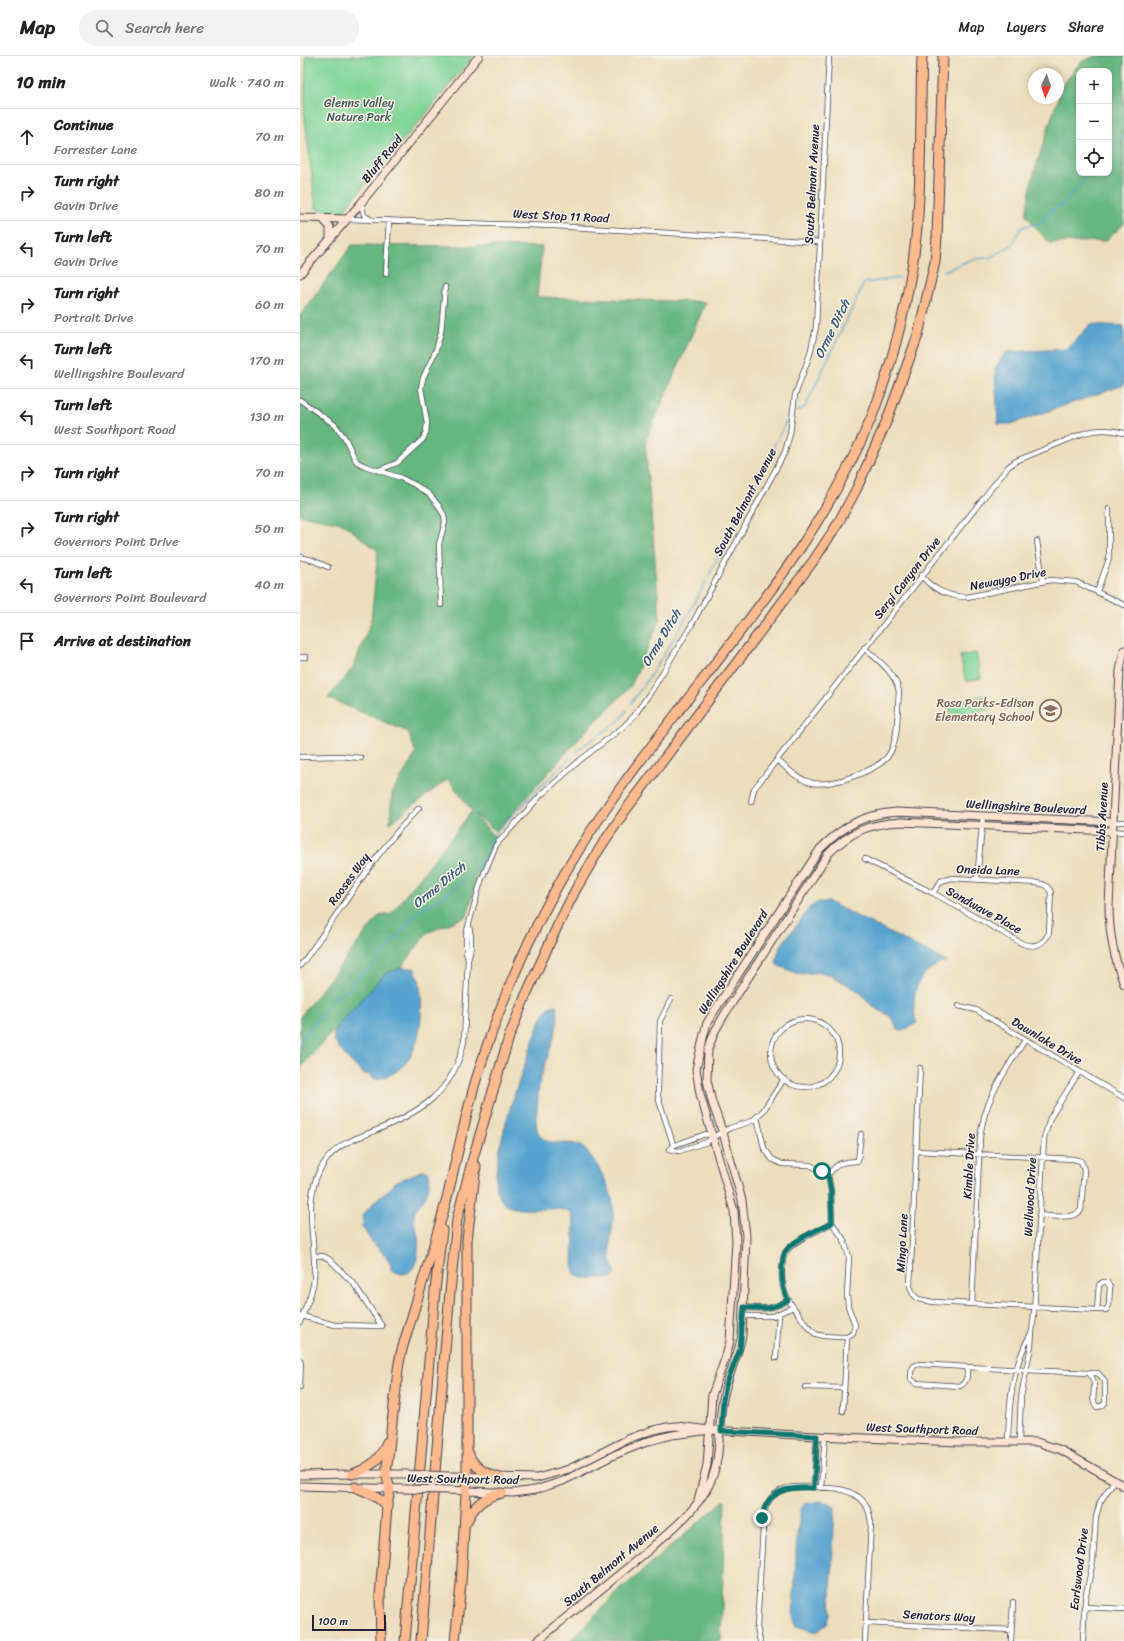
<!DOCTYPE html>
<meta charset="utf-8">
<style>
:root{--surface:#fff;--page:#f2f2f2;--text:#222;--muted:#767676;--line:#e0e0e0}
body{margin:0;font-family:Sriracha,sans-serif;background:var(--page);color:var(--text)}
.controls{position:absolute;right:12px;top:12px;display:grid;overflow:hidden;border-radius:8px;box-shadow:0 2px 6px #0003}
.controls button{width:36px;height:36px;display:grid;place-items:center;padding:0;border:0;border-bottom:1px solid var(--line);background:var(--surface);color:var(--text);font:20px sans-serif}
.compass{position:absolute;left:728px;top:12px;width:36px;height:36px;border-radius:50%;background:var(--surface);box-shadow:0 2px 6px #0003;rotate:183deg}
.scale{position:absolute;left:12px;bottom:10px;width:74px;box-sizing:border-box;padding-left:4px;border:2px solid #22223b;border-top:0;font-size:11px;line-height:14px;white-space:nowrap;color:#22223b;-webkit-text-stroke:3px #f7f3e8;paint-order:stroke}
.stop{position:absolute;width:12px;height:12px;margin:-9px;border:3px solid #0f766e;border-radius:50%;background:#fff}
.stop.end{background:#0f766e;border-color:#fff;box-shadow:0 1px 4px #0008}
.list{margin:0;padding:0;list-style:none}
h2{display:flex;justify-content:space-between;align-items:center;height:52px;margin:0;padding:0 16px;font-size:17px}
h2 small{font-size:13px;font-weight:400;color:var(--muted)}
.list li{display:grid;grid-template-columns:26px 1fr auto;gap:12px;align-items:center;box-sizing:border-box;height:56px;padding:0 16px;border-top:1px solid var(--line)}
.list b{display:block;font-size:15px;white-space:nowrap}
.list p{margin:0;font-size:13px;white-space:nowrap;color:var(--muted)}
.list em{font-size:13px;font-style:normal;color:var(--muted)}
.icon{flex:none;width:22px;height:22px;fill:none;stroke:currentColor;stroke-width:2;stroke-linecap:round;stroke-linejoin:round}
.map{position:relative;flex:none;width:824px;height:1585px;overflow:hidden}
header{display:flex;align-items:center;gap:24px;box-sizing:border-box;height:56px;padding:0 20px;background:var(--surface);border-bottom:1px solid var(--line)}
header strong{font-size:19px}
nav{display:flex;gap:22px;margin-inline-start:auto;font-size:14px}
.search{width:280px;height:36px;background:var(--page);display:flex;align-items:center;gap:10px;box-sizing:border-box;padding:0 14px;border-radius:22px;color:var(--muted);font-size:15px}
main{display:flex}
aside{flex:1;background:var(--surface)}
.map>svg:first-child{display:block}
.green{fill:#7ed497;stroke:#507b69}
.forest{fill:#66b680;stroke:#446c5e;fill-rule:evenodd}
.water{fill:#57a3cf;stroke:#3c6285}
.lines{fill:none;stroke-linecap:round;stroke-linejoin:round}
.stream{stroke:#57a3cf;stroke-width:1.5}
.street-casing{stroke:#403e4e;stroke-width:6}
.secondary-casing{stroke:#403e4e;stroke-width:9}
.highway-casing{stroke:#403e4e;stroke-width:11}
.street{stroke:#fff;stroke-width:4.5}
.secondary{stroke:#fee3d2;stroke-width:7}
.highway{stroke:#fcba8e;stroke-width:9}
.secondary-bridge-casing{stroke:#403e4e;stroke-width:9;stroke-linecap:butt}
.secondary-bridge{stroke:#fee3d2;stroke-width:7}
.route{stroke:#0f766e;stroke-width:5}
.labels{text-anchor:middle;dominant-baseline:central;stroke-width:3;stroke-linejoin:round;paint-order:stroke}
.park-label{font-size:12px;fill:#3e5757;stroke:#f7f3e8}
.street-label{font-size:12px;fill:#22223b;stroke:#f7f3e8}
.education-label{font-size:12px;fill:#785e54;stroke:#f7f3e8;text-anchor:end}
.water-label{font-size:13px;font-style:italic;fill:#375676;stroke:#f7f3e8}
</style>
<header>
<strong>Map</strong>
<div class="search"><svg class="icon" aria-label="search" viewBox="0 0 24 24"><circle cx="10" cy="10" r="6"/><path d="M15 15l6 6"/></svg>Search here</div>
<nav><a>Map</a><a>Layers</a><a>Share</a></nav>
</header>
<main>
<aside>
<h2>10 min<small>Walk · 740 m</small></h2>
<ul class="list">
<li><svg class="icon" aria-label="ahead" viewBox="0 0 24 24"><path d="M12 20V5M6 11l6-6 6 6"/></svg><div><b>Continue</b><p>Forrester Lane</p></div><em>70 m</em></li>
<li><svg class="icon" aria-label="right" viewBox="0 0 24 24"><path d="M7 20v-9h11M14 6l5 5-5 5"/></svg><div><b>Turn right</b><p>Gavin Drive</p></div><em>80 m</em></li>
<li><svg class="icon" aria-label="left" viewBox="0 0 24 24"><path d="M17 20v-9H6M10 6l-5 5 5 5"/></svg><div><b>Turn left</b><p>Gavin Drive</p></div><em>70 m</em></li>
<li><svg class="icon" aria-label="right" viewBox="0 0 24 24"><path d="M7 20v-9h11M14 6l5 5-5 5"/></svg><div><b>Turn right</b><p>Portrait Drive</p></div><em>60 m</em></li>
<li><svg class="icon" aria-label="left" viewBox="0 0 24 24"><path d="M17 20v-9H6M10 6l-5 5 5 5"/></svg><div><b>Turn left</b><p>Wellingshire Boulevard</p></div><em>170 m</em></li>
<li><svg class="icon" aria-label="left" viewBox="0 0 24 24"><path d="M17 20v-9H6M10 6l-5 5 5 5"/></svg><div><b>Turn left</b><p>West Southport Road</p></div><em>130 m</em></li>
<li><svg class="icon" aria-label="right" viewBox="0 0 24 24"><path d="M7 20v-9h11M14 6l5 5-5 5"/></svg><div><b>Turn right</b></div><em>70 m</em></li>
<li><svg class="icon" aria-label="right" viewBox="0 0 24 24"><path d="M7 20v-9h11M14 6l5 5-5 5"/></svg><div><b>Turn right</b><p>Governors Point Drive</p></div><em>50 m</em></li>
<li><svg class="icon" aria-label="left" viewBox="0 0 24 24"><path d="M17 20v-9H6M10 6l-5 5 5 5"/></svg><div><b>Turn left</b><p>Governors Point Boulevard</p></div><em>40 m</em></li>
<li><svg class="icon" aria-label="arrive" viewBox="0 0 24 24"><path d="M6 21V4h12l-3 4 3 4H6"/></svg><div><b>Arrive at destination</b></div></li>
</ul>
</aside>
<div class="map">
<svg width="824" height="1585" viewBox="0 0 824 1585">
<rect width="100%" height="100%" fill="#f7f3e8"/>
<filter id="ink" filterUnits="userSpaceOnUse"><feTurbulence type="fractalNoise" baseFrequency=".025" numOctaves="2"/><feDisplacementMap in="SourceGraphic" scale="8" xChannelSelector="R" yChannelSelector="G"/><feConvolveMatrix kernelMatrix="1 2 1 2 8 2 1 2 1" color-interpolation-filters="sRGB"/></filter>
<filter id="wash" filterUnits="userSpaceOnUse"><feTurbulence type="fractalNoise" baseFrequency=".012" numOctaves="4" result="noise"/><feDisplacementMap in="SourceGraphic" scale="16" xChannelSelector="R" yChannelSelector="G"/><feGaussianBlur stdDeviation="0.9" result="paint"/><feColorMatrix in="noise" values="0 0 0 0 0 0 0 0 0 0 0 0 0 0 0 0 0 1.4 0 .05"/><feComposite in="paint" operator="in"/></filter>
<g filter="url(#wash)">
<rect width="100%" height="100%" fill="#ecdebc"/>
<path class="green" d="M 6,0 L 173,0 L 123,61 L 41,157 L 16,153 L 4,55 Z
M 676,597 L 681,622 L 666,626 L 660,600 Z
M 685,639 L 688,654 L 652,662 L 648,647 Z"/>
<path class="forest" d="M 796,0 L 824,0 L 824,168 L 805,185 L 749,187 L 726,159 L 732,124 L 751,63 L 763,29 L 781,6 ZM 779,15 L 809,15 L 809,117 L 779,117 Z
M 52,189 L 242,191 L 237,241 L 406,246 L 345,386 L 360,563 L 331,630 L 283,678 L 196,775 L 174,757 L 195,782 L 178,820 L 167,860 L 127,877 L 101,912 L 85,918 L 0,1012 L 0,961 L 79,860 L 91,858 L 172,755 L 148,723 L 90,767 L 92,737 L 116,697 L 108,676 L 28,642 L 53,612 L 71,566 L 78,495 L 42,467 L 0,459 L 0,260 Z
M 425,1444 L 421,1585 L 270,1585 L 320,1534 Z"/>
<path class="water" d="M 791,268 L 824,270 L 824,329 L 711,368 L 698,368 L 695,312 L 706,296 L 767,293 Z
M 520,846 L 529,846 L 647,906 C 626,911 615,924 614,946 C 614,953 614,961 617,967 L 602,975 L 600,975 L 598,973 L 596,974 L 597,971 L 590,960 L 573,951 L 560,936 L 536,922 L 522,916 L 498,918 L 477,909 C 474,892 491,878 500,865 C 504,860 506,854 512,850 C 514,848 517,847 520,846 Z
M 101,912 L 114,912 L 117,918 L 117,922 L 119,922 C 125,960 122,1017 75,1023 L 71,1021 L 69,1018 L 65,1019 L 47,1002 L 34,985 L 34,977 L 39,968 L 85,918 Z
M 256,949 C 263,968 247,998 242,1018 C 238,1029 238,1041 237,1054 C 236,1061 235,1071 239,1078 C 247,1092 267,1084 278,1089 C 284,1091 289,1098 293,1103 C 300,1114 309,1129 312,1143 C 316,1160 309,1183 310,1200 C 310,1207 316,1212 315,1219 L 312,1222 L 282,1222 L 275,1218 L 273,1212 L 274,1167 L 271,1157 C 254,1146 214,1162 201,1144 C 196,1137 195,1126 196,1118 C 200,1075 217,1031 231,991 C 236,979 239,963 248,952 C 251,950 253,949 256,949 Z
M 124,1114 L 129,1116 C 131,1125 128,1138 122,1145 C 119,1150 115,1153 114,1158 C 112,1165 117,1173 118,1180 C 119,1191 119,1218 102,1218 C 99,1218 95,1215 91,1214 C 93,1204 78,1193 72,1186 C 68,1181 65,1173 61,1171 L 64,1167 L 63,1159 L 78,1142 L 92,1131 L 93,1127 Z
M 520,1445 L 530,1447 L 535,1451 L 530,1559 L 527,1568 L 516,1576 L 496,1570 L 493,1561 L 497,1479 L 501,1454 L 504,1448 Z"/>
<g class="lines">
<path class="stream" d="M 809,97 L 824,80
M 644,215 L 670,204 L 692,201 L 712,189 L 720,173 L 725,170 L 738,168 L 743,165 L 750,155 L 764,147 L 791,117
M 496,356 L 505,351 L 564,227 L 600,222
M 408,521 L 486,366
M 331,647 C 359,609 384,567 406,525
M 277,695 L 320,664 L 327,654
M 0,985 L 37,939 L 49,934 L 56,922 L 73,909 L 120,854 L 150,836 L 177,811 L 196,775 L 270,702"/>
</g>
</g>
<g filter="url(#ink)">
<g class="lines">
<defs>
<path id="street" d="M 61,147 L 64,159 L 71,164
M 47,163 L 254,170 L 520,186
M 86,218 L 89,164
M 0,344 L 35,369 L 45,382 L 54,401 L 57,406 L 65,410 L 101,422 L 115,429 L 129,438 L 138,449 L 144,459 L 145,466 L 139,488 L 141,549
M 79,414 L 97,407 L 123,383 L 126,376 L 127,367 L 121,332 L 123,322 L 136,294 L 141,276 L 145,231
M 737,485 L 743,525
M 0,501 L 12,504 L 28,511
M 621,519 C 632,534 650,541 667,541 L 751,524 L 776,526 L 824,549
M 797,536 L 809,503 L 809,453
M 0,601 L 6,601
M 0,701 L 40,700 L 61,702
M 477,704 C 488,713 498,724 513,727 C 531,731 581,714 590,697 C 599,680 597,655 599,636 C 596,617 578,604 564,592
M 451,746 L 454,733 L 708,411 L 716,405 L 784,377 C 797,373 810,373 824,377
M 813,766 L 824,766
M 812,775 L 824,776
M 565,803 L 633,837 L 723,888 C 735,892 744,888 749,877 L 751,836 C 747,829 744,828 736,827 L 652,822 L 641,825 L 633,837
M 677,823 L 683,760
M 168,903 L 166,895 L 166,878 L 181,825 L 196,789 L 241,739 L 259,723 L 279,705 L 323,671 L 334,660 L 352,634 L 391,570 L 485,396 L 490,378 L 495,339 L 510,298 L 516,271 L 529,0
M 0,910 C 40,857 72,799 119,752
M 371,943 L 360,965 L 358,1035 L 358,1041 L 373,1088
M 659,950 L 676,954 L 824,1042
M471 997a34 34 0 1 1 68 0a34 34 0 1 1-68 0Z
M 620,1012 L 610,1230 L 613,1238 L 618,1243 L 633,1246 L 797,1254 L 806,1254 L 808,1251 L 809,1249 L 810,1231 L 807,1226 L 803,1226 L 799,1229 L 797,1254
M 457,1061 L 464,1092 L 472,1103 L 482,1108 L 510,1109 L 528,1119 L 531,1135 L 532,1167 L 544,1184 L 549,1201 L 547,1239 L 548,1250 L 555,1269 L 553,1277 L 547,1281
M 372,1090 L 406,1078 L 413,1081
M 369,1093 L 379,1095 L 407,1086 L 413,1081 L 430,1072 L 452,1065 L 463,1055 L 484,1023
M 617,1095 L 773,1103 L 781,1105 L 784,1114 L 781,1154 C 775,1164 750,1160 739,1159
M 528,1119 C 538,1106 542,1106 558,1105 L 561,1078
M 532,1167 C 520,1174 493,1184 486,1196 C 482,1201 483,1208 482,1214 C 481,1238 488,1244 502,1263 C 506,1268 510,1275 516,1278 C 525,1282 538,1280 547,1281
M 672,1248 L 680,1082 C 684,1044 705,1015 725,984
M 444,1251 C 464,1253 471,1254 488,1244
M 2,1260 L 35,1269 L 82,1270 L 54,1228 L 29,1203 L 23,1200 L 14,1200
M 444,1260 L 473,1260 L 493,1251
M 0,1266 C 5,1252 13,1237 14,1223 C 17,1184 0,1142 24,1107 C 37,1088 52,1084 72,1076 C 117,1058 154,1038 164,985 L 168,903 C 172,892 172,882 169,870
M 476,1302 L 479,1258
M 0,1304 L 1,1307 L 0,1331
M 619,1308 L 667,1311 C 667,1319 668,1326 660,1330 L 616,1327 L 611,1323 L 611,1315 L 614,1310 Z
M 667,1311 L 789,1317
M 789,1317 L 798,1317 L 805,1325 L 805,1347 L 802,1350 L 797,1351 C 788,1342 800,1328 789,1317 Z
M 505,1331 L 544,1332
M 543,1355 L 547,1281
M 708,1385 C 709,1346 712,1312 731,1277
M 719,1385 L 721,1341 L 731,1290 L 732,1276 L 734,1257 L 744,1082 L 750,1062 L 779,1016
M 514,1431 L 517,1380
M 521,1432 L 525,1381
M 784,1551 L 824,1553
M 566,1567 L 711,1574
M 460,1585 L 457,1571 L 464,1456 C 467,1445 474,1437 484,1433 C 494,1429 532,1431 543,1434 C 550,1436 557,1439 562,1444 C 568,1449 570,1459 571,1467 L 565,1585
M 711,1585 L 713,1546
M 783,1585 L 785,1543 L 793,1505 L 796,1461 L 800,1446 L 814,1425"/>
<path id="secondary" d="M 0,162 L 47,163
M 23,163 L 30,171 L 30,183
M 0,218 L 61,147 L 179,0
M 824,594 L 820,615 L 809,850 C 809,877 814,903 824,928
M 0,1419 L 52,1418 L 105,1418
M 149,1420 L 237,1422 L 269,1413 L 328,1383 L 350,1375 L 367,1371 L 377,1370 L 409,1374 L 517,1380 L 659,1386 L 737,1386 L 761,1394 L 824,1430
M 0,1430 L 105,1433
M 148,1434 L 213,1437 L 235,1434 L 263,1425 L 314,1399 L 349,1385 L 372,1379 L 403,1375
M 398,1444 L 407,1409 L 412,1339 L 426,1300 L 430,1285 L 436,1186 L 434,1155 L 400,1038 L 396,1013 L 404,978 L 407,967 L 413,957 L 520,793 C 543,770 564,758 597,756 L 813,766
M 237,1585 C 275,1554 313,1524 350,1493 C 371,1474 396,1455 409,1429 C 423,1401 417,1371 423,1343 C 427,1321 438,1301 442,1279 L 446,1180 L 442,1144 L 423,1077 L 412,1046 L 407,1024 L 408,993 L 415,975 L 426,956 L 528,798 C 550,776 568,768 600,766 L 812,775"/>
<path id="highway" d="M 168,1396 C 173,1412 185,1417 200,1422
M 52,1418 C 70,1412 80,1404 87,1386
M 55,1431 C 68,1436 77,1440 87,1450
M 166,1467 C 173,1450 184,1440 202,1437
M 81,1585 L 80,1540 L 87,1450 L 90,1433 L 86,1418 C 89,1392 92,1366 95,1341 C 97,1328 97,1315 100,1302 C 103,1287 109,1272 113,1257 C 125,1218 138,1178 148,1138 C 157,1100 165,1062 176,1024 C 196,958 223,892 257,831 C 349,665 499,537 572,360 C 594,305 612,230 617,171 C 622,115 620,57 622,0
M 105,1585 L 135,1235 L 142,1174
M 121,1585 L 149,1247 L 157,1163 L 173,1102 L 209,981 L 225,941 L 257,871 L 276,833 L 300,792 L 325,755 L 514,504 L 537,469 L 556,434 L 587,364 L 618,279 L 635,206 L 637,181 L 643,0
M 155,1585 L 161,1528 L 167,1420 L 167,1184 L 176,1110"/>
</defs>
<use href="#street" class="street-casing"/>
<use href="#secondary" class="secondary-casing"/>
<use href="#highway" class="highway-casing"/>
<use href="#street" class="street"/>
<use href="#secondary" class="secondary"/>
<use href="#highway" class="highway"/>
<defs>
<path id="secondary-bridge" d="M 105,1418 L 149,1420
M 105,1433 L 148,1434"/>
</defs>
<use href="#secondary-bridge" class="secondary-bridge-casing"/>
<use href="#secondary-bridge" class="secondary-bridge"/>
</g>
</g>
<g class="lines" filter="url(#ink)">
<path class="route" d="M 462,1462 C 467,1432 490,1431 514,1432 L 517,1380 L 421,1375 L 423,1344 L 426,1329 L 440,1293 L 444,1251 C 464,1253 471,1254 488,1244 C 483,1235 482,1227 482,1217 C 482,1211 482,1202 485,1196 C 492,1184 520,1173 532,1167 L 531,1135 L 528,1119 L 522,1115"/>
</g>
<defs>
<symbol id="school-ring" viewBox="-11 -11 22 22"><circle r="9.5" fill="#f7f3e8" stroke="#8d6e63" stroke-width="1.5"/><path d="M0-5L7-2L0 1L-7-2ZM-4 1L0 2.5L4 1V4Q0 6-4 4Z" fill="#8d6e63"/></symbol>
</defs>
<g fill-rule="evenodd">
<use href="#school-ring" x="738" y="642" width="25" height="25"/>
</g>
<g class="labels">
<g class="park-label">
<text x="59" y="47">Glenns Valley<tspan x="59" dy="14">Nature Park</tspan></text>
</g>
<g class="street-label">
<text transform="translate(82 103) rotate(-51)">Bluff Road</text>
<text transform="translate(512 128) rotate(-87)">South Belmont Avenue</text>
<text transform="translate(261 160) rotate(3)">West Stop 11 Road</text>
<text transform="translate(445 446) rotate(-62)">South Belmont Avenue</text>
<text transform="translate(607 522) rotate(-52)">Sergi Canyon Drive</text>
<text transform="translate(708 523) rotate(-11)">Newaygo Drive</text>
<text transform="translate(726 751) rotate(3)">Wellingshire Boulevard</text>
<text transform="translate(802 761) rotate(-87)">Tibbs Avenue</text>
<text transform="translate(688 814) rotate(2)">Oneida Lane</text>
<text transform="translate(49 823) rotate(-54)">Rooses Way</text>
<text transform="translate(684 854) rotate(29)">Sandwave Place</text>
<text transform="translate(433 906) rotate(-58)">Wellingshire Boulevard</text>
<text transform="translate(747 985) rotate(31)">Dawnlake Drive</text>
<text transform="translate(669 1110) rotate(-87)">Kimble Drive</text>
<text transform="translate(730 1141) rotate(-87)">Wellwood Drive</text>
<text transform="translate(602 1187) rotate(-87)">Mingo Lane</text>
<text transform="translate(622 1373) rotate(2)">West Southport Road</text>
<text transform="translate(163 1423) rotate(1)">West Southport Road</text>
<text transform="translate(311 1509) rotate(-40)">South Belmont Avenue</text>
<text transform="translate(779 1513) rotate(-83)">Earlswood Drive</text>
<text transform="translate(639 1560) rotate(3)">Senators Way</text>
</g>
<g class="education-label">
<text x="734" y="647">Rosa Parks-Edison<tspan x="734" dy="14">Elementary School</tspan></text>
</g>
<g class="water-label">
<text transform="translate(532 273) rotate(-64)">Orme Ditch</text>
<text transform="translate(361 582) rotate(-59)">Orme Ditch</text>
<text transform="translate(139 829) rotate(-39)">Orme Ditch</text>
</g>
</g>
</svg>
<div class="controls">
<button>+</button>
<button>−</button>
<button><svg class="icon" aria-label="locate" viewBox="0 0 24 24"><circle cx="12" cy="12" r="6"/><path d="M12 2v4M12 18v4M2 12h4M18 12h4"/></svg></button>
</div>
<svg class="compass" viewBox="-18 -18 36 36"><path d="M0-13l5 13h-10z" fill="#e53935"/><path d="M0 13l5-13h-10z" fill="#767676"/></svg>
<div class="scale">100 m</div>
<div class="stop" style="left:522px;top:1115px"></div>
<div class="stop end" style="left:462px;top:1462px"></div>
</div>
</main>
